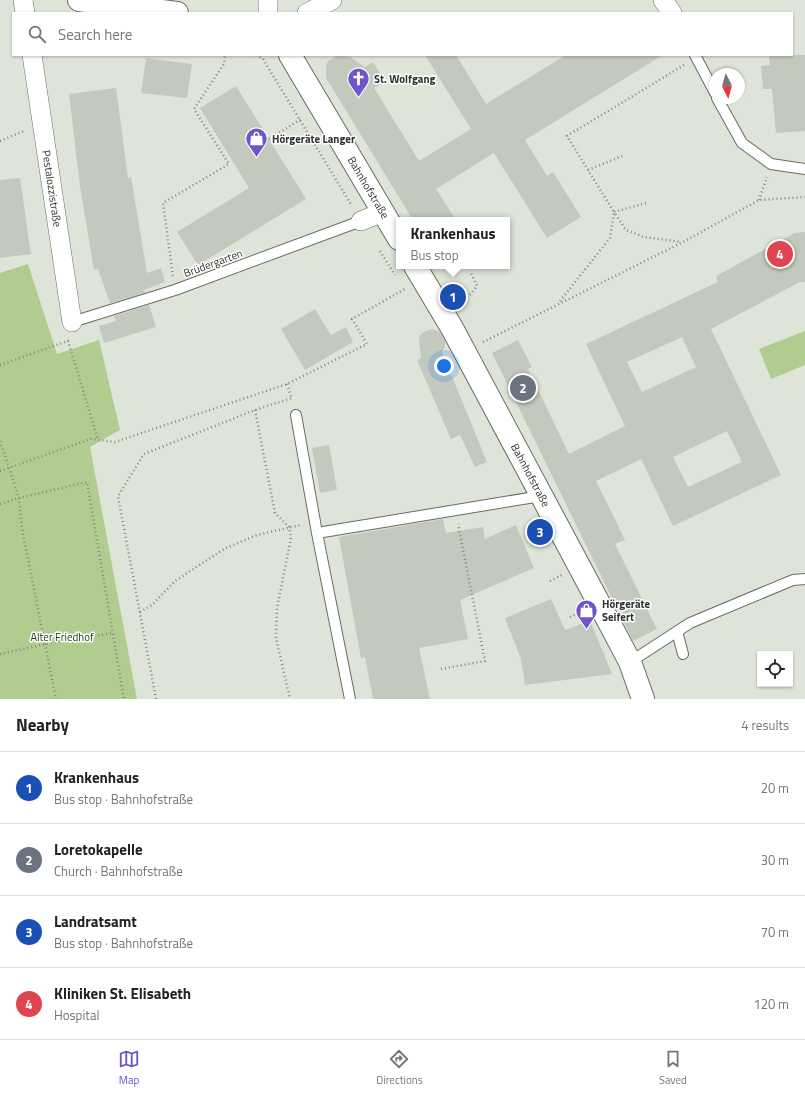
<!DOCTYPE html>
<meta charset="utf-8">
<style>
:root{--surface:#fff;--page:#f2f2f2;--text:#222;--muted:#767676;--line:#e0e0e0;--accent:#7153cc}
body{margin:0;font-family:"Titillium Web",sans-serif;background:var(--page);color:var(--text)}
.controls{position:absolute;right:12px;bottom:12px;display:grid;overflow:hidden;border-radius:0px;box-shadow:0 1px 3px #0004}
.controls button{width:36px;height:36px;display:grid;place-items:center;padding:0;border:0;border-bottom:1px solid var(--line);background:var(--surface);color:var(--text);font:20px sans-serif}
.compass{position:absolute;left:709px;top:68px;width:36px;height:36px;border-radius:50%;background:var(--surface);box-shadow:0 1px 3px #0004;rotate:174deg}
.you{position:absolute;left:444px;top:366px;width:14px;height:14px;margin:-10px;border:3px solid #fff;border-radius:50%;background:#1a73e8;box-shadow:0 0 0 6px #1a73e833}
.badge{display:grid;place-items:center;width:26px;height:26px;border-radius:50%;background:var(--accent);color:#fff;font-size:13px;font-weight:700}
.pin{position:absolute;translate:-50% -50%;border:2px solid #fff;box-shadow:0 1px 4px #0006}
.popup{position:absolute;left:396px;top:217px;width:114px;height:52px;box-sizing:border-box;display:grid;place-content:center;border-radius:0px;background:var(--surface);filter:drop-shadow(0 1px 3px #0005);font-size:13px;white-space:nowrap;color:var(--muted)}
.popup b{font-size:15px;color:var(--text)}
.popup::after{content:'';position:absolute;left:50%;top:100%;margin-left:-8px;border:8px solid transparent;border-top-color:var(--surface)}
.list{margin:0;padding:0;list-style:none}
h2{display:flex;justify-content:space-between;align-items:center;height:52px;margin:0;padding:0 16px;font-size:17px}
h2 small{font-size:13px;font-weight:400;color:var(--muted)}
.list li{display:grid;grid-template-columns:26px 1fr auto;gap:12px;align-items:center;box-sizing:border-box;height:72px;padding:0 16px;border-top:1px solid var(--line)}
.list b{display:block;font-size:15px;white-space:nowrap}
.list p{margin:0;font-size:13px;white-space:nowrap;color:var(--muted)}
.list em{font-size:13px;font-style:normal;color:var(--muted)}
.icon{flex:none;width:22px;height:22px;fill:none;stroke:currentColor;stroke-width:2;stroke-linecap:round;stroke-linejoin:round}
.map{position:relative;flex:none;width:805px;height:699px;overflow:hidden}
.search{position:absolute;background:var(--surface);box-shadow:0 1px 3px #0004;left:12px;right:12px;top:12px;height:44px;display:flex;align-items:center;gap:10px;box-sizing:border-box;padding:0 14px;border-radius:0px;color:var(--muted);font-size:15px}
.sheet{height:340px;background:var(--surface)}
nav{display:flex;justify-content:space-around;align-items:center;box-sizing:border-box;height:56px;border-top:1px solid var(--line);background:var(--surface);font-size:11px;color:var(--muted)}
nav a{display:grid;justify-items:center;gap:2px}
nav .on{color:var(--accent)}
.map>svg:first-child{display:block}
.green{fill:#b0cd8f}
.building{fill:#c3c9bd;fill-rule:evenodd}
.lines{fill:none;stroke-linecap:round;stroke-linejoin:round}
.service-casing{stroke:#676d62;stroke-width:12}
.minor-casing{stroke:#676d62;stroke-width:20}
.secondary-casing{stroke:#676d62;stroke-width:24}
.path{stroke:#868a82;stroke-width:2.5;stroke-dasharray:1 3;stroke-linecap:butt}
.service{stroke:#fff;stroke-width:10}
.minor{stroke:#fff;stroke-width:19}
.secondary{stroke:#fff;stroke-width:22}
.labels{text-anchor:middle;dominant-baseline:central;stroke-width:3;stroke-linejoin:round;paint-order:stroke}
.poi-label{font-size:11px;font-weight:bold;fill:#30322e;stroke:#fff;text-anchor:start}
.street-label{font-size:11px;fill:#30322e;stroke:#fff}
.park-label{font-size:11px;fill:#273611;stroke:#fff}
</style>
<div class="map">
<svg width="805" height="699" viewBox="0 0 805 699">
<rect width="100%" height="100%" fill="#dee4d8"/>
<path class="green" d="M 28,264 L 57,354 L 99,340 L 120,430 L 90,447 L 137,699 L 0,699 L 0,273 Z
M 805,331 L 805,365 L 771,379 L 759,349 Z"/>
<path class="building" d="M 338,55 L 350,57 L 365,67 L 373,62 L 385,82 L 374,88 L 419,161 L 471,129 L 425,55 L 456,55 L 486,104 L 566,55 L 663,55 L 525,140 L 547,176 L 553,172 L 581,217 L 547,238 L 494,153 L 436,189 L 456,220 L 413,220 L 326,78 L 326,66 L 328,61 Z
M 769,55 L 805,55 L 805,131 L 776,133 L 772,89 L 763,89 L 761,66 L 770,65 Z
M 146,58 L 192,64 L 187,98 L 141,93 Z
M 236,86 L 306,199 L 198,265 L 177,232 L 249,188 L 200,108 Z
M 116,88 L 128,178 L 131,177 L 147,273 L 161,268 L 165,282 L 144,290 L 145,293 L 110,303 L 98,269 L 94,270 L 80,186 L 69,94 Z
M 20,178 L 31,254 L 0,258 L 0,180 Z
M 805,232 L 805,282 L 800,282 L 711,329 L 781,475 L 673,526 L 641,459 L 596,481 L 625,540 L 615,544 L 657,629 L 633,641 L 492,353 L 518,340 L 532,367 L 528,369 L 569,454 L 625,426 L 586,344 L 718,282 L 716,276 L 795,233 ZM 682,337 L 696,367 L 642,392 L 627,362 ZM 727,431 L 742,462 L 688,487 L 673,457 Z
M 149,305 L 156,327 L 104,343 L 99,326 L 116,321 L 114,316 Z
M 315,309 L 331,335 L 346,327 L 353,342 L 305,370 L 281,329 Z
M 432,329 L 440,332 L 445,341 L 445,346 L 442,352 L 487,462 L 475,467 L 460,435 L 451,439 L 417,360 L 421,358 L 419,341 L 420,335 L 424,332 Z
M 329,445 L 337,490 L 320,493 L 312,448 Z
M 443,519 L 446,533 L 483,527 L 485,539 L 516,525 L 534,568 L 460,600 L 468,639 L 419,648 L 430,699 L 373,699 L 365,657 L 361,658 L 339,537 Z
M 551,599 L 565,630 L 586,622 L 592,625 L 612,674 L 525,685 L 521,659 L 505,618 Z"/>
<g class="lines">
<defs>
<path id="service" d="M 695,55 L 715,93
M 717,98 L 742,143 L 771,164 L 805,169
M 72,322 L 175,290 L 361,221
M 296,415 L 317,533 L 350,699
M 317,533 L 541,496
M 677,631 L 683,654
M 630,662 L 690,623 L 793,580 L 805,579"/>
<g id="minor">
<path d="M 23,0 L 25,13"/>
<path d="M 663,0 L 672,13"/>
<path d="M 268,13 L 268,0"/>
<path d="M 307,13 L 332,0"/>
<path id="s1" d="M 32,55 L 72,322"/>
<path d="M 361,221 L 383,212"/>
</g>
<g id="secondary">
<path d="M 79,0 L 177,13"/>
<path id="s2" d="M 290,55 L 399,239"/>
<path id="s3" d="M 415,266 L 452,328 L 602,609 L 630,662 L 643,699"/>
</g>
</defs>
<use href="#service" class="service-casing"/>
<use href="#minor" class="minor-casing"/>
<use href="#secondary" class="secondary-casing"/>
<path class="path" d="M 256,55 L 263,59 L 352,206
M 269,139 L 301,119
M 0,141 L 24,131
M 588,170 L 622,156
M 759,200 L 767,177
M 646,203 L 614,212 L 626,230 L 644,237 L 681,242
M 380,251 L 395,275
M 173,276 L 163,203 L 229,164 L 194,109 L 224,64 L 225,55
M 459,300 L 471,294 L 477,286 L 470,271
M 560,301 L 610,238 L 614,212 L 567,136 L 684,65
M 483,342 L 683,242 L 759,200 L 805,197
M 0,365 L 68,341 L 98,440
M 287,384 L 292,399
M 255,410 L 275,513 L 289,527 L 291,538 L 277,608 L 276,638 L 290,699
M 0,441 L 19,498 L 87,482 L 124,699
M 0,471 L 91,439 L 115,442 L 287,384 L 367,344 L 352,319 L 405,289
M 0,504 L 19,498 L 22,529 L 56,699
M 550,581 L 562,575
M 140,612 L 152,605 L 175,581 L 224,549 L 257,535 L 301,525
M 570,617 L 580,612
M 0,654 L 45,644 L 113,633
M 441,669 L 485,661 L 458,524
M 156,699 L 118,496 L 144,454 L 255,410 L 292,398"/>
<use href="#service" class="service"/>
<use href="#minor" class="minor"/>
<use href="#secondary" class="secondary"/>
</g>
<defs>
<symbol id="church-pin" viewBox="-11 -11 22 30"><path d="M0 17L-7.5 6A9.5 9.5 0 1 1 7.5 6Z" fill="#7153cc" stroke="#fff"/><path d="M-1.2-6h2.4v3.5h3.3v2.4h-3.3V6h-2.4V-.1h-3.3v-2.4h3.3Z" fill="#fff"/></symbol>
<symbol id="shop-pin" viewBox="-11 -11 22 30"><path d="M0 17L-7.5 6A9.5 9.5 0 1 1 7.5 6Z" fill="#7153cc" stroke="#fff"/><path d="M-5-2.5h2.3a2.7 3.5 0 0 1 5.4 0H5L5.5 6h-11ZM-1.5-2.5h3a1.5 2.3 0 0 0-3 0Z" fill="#fff"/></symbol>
</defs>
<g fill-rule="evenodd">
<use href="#church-pin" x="346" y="66" width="25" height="34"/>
<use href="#shop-pin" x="244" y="126" width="25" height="34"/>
<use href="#shop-pin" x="574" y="598" width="25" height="34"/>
</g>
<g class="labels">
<g class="poi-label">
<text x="374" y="79">St. Wolfgang</text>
<text x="272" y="139">Hörgeräte Langer</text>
<text x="602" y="604">Hörgeräte<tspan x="602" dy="13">Seifert</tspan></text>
</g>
<g class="street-label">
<text stroke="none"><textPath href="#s1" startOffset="135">Pestalozzistraße</textPath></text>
<text stroke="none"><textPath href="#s2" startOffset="154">Bahnhofstraße</textPath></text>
<text transform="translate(213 263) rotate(-20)">Brüdergarten</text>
<text stroke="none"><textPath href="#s3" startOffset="239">Bahnhofstraße</textPath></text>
</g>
<g class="park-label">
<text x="62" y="637">Alter Friedhof</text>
</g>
</g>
</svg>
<div class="controls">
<button><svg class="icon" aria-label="locate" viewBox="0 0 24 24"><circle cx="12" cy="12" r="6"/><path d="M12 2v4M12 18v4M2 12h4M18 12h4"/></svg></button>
</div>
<svg class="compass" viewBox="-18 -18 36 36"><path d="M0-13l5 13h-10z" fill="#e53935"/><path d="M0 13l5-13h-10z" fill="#767676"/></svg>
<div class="you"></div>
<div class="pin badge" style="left:453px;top:297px;background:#1a4fb4">1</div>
<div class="popup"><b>Krankenhaus</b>Bus stop</div>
<div class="pin badge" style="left:523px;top:388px;background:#6b7280">2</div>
<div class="pin badge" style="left:540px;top:532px;background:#1a4fb4">3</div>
<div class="pin badge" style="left:780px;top:254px;background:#e0444e">4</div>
<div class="search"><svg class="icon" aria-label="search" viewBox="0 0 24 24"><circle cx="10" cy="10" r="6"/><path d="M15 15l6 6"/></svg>Search here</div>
</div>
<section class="sheet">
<h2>Nearby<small>4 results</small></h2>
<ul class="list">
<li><span class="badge" style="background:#1a4fb4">1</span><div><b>Krankenhaus</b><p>Bus stop · Bahnhofstraße</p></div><em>20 m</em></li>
<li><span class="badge" style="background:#6b7280">2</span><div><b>Loretokapelle</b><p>Church · Bahnhofstraße</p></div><em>30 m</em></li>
<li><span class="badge" style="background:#1a4fb4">3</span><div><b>Landratsamt</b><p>Bus stop · Bahnhofstraße</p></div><em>70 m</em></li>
<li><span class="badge" style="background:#e0444e">4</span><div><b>Kliniken St. Elisabeth</b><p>Hospital</p></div><em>120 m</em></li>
</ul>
</section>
<nav>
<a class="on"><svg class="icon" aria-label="map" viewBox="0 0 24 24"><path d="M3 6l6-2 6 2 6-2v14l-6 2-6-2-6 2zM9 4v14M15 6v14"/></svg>Map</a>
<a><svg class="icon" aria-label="directions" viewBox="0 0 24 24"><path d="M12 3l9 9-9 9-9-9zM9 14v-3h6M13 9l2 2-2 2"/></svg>Directions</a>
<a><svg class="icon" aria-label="saved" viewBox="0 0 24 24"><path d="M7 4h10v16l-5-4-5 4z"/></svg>Saved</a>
</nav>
